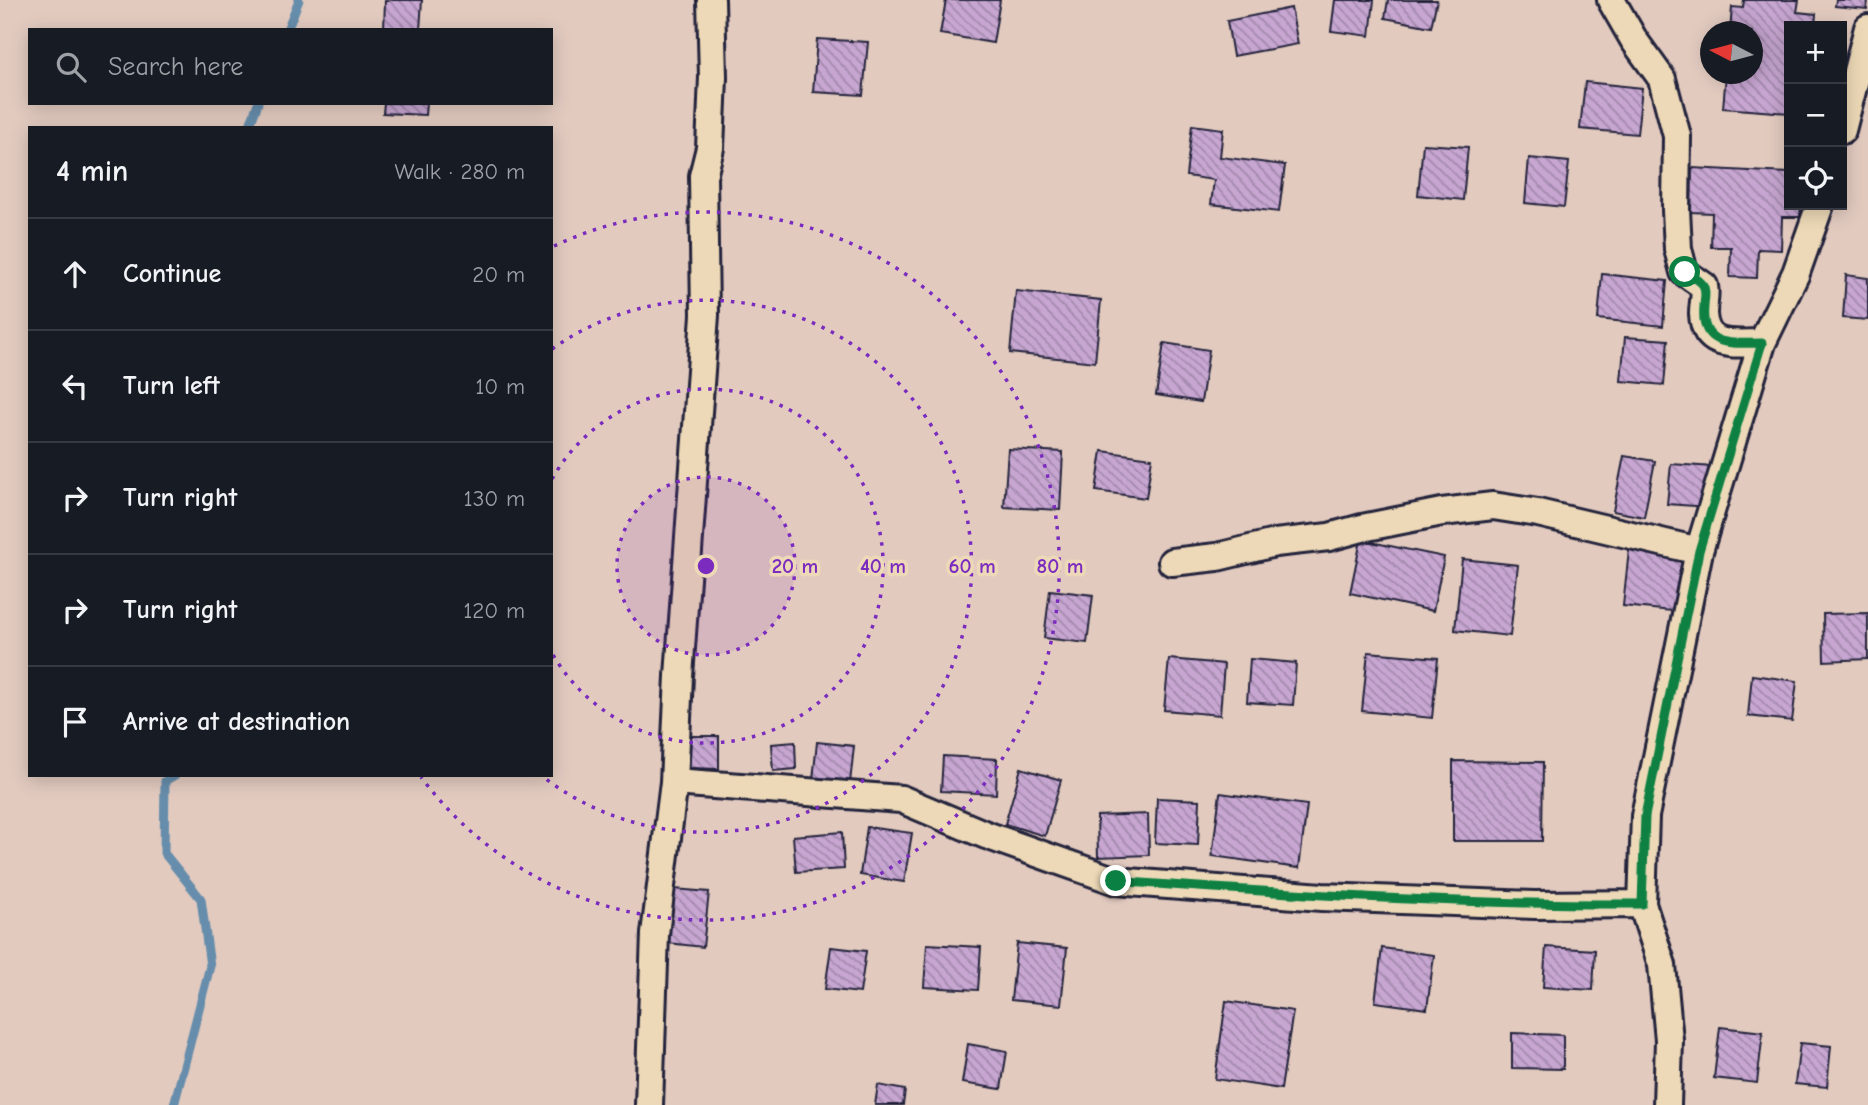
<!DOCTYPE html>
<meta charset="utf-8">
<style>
:root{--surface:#171b24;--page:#20242c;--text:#f1f3f6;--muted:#9ea1a6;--line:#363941}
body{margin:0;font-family:"Comic Neue",sans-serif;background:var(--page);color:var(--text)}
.controls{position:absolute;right:21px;top:21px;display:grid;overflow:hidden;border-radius:0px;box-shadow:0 4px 18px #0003}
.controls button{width:63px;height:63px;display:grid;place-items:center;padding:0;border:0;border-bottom:2px solid var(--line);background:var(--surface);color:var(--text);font:35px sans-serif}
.compass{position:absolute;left:1700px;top:21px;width:63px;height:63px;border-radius:50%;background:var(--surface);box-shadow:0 4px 18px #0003;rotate:276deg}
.stop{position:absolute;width:21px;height:21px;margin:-16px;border:5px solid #0b8043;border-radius:50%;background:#fff}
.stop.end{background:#0b8043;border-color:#fff;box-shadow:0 2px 7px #0008}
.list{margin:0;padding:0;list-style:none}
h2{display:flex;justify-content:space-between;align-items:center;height:91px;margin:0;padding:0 28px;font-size:30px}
h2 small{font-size:23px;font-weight:400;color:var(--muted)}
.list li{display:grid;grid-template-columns:46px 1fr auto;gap:21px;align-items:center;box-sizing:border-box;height:112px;padding:0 28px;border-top:2px solid var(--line)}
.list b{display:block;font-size:26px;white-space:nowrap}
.list em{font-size:23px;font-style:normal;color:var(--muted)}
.icon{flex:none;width:38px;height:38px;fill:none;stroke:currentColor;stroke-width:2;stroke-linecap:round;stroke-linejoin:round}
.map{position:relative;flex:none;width:1868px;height:1105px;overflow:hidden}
.search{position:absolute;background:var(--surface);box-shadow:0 4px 18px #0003;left:28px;top:28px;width:525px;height:77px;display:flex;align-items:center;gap:18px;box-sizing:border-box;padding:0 24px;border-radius:0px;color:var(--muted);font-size:26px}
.panel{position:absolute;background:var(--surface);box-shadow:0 4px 18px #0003;left:28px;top:126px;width:525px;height:651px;border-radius:0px}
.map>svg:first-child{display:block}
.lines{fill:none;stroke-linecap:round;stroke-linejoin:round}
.stream{stroke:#668dab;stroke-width:9}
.building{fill:url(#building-back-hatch);stroke:#22223b;stroke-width:2}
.minor-casing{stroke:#22223b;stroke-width:32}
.minor{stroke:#edd9b7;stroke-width:26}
.route{stroke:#0b8043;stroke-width:9}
.ring{fill:none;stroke:#7b2cbf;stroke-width:3.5;stroke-dasharray:3.5 7}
.centre{fill:#7b2cbf;stroke:#edd9b7;stroke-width:3.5}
.ring-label{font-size:21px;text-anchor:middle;font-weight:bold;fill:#7b2cbf;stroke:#edd9b7;stroke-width:7;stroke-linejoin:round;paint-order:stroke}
</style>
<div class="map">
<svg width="1868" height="1105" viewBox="0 0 1868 1105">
<defs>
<pattern id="building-back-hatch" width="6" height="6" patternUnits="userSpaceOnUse" patternTransform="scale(1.75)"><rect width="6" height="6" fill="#c7a6d1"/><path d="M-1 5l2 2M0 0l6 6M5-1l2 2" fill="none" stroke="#a187ab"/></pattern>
</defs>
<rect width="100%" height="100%" fill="#e2cabf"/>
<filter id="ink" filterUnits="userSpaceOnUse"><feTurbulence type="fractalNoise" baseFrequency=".0143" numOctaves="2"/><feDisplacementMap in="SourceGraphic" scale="14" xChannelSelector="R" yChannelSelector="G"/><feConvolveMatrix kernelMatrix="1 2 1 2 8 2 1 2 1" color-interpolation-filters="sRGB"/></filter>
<g filter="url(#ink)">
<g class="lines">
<path class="stream" d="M 287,30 L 299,0
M 249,128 L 258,103
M 174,1105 L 210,966 L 201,899 L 164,853 L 165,781 L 175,775"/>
</g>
<path class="building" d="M 385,0 L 422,0 L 420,30 L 384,30 Z
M 946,0 L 1000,0 L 993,43 L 940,34 Z
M 1335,0 L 1374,0 L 1370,36 L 1331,31 Z
M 1388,0 L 1437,0 L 1431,27 L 1385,18 Z
M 1744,0 L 1799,0 L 1797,12 L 1816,14 L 1815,26 L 1789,26 L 1789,113 L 1723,108 L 1726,74 L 1752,74 L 1752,32 L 1730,32 L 1732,7 L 1743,8 Z
M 1836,0 L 1868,0 L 1867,9 L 1835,6 Z
M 1291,8 L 1298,44 L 1233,56 L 1227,21 Z
M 817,39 L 868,42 L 863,95 L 813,92 Z
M 1585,82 L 1642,88 L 1637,134 L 1580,129 Z
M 384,103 L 426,103 L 425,115 L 383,113 Z
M 1192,125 L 1223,129 L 1220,157 L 1285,165 L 1279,212 L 1211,204 L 1214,180 L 1186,176 Z
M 1423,144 L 1468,147 L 1463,200 L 1418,195 Z
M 1529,158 L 1569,162 L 1564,207 L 1525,203 Z
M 1692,168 L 1789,173 L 1789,205 L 1801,205 L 1800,217 L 1782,217 L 1781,250 L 1758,249 L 1757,278 L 1730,277 L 1731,247 L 1711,247 L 1712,213 L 1691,212 Z
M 1602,274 L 1667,281 L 1663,326 L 1598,319 Z
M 1846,275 L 1868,278 L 1868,320 L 1843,318 Z
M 1016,291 L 1101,300 L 1095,362 L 1010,353 Z
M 1625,337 L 1668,340 L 1664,385 L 1621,381 Z
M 1164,343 L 1209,350 L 1201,402 L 1156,395 Z
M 1008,449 L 1063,452 L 1060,510 L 1004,507 Z
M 1102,451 L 1152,458 L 1146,498 L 1096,491 Z
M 1624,456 L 1655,461 L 1644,517 L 1613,511 Z
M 1671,464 L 1713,467 L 1709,507 L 1667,504 Z
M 1361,540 L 1444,557 L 1433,611 L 1350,593 Z
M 1629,550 L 1688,556 L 1682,612 L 1623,606 Z
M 1462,559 L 1518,565 L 1510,636 L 1455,630 Z
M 1050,590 L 1093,595 L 1087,643 L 1044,638 Z
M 1868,613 L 1868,659 L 1824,661 L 1823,614 Z
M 1368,652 L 1438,658 L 1432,718 L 1362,711 Z
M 1169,659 L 1224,664 L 1220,715 L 1164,710 Z
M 1250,659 L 1296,663 L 1293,705 L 1247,702 Z
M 1752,675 L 1797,681 L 1792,721 L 1748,716 Z
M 690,736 L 719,736 L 719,769 L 689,768 Z
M 795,742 L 796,769 L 773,771 L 771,744 Z
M 817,742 L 854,746 L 850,783 L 813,780 Z
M 943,756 L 997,759 L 996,794 L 941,791 Z
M 1453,761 L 1543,762 L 1542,841 L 1453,841 Z
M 1021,768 L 1061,780 L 1045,836 L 1005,824 Z
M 1220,793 L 1307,805 L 1299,868 L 1212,856 Z
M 1157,798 L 1200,800 L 1198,845 L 1155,843 Z
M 1148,814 L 1149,855 L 1098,857 L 1097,816 Z
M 867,827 L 912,833 L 904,882 L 860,875 Z
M 842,832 L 844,869 L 796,872 L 793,836 Z
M 674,889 L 709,892 L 703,947 L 668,943 Z
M 1017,943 L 1067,948 L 1061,1005 L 1011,1000 Z
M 927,944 L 981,947 L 978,990 L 924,987 Z
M 831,947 L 866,951 L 860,993 L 825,989 Z
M 1546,947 L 1595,950 L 1593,990 L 1543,987 Z
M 1382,948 L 1434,955 L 1427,1009 L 1375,1002 Z
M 1226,1001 L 1293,1011 L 1281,1089 L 1215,1079 Z
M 1720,1027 L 1763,1032 L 1757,1083 L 1714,1078 Z
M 1512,1033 L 1563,1035 L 1563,1069 L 1512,1068 Z
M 1800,1043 L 1831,1046 L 1827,1087 L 1795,1084 Z
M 968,1044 L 1007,1051 L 1001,1089 L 962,1083 Z
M 878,1085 L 905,1090 L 903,1105 L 875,1105 Z"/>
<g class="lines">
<defs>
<path id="minor" d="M 1611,0 L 1634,40 L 1662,79 L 1677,136 L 1676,210 L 1678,249 L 1684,272 L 1704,286 C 1706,295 1703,304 1703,314 C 1705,350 1735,343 1762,343
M 1842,130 L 1868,28
M 1172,562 L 1217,557 L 1275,543 L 1329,537 L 1362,528 L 1442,512 L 1493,506 L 1538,513 L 1699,551
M 674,782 L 679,676 L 705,315 L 703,176 L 710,148 L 713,77 L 711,0
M 649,1105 L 655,934 L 674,782 L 901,799 L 986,835 L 1116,881 L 1322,897 L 1534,905 L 1642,904
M 1667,1105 L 1669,1040 L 1662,965 L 1642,904 L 1645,816 L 1699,551 L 1762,343 L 1796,273 L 1820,205"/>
</defs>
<use href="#minor" class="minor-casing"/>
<use href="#minor" class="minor"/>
</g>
</g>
<g class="lines" filter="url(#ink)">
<path class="route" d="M 1116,881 C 1291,894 1466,905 1642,904 L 1645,816 L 1699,551 L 1762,343 C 1732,343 1700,349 1704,307 C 1704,299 1707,292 1703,285 C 1699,279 1690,275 1685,272"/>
</g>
<circle cx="706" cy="566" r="89" fill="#7b2cbf" fill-opacity=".12"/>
<g class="ring">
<circle cx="706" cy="566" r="89"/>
<path d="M552 479A177 177 0 1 1 552 653"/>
<path d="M552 349A266 266 0 1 1 542 776"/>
<path d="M554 246A354 354 0 1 1 421 777"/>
</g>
<circle cx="706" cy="566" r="10" class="centre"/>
<g class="ring-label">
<text x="795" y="573">20 m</text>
<text x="883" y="573">40 m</text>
<text x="972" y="573">60 m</text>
<text x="1060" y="573">80 m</text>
</g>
</svg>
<div class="controls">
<button>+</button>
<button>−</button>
<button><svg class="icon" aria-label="locate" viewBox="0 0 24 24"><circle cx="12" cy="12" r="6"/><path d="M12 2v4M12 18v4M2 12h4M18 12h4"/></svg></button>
</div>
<svg class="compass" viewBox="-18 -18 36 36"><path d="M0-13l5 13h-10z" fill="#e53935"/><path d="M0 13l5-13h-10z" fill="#9ea1a6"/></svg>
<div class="stop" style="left:1685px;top:272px"></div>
<div class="stop end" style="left:1116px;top:881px"></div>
<div class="search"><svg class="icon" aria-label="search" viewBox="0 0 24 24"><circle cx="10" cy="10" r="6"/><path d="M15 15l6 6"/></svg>Search here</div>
<section class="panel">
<h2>4 min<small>Walk · 280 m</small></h2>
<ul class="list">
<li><svg class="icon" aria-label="ahead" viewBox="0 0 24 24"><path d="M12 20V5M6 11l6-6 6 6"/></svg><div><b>Continue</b></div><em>20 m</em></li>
<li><svg class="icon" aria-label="left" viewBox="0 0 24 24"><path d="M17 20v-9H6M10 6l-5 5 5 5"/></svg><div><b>Turn left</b></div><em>10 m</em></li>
<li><svg class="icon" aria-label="right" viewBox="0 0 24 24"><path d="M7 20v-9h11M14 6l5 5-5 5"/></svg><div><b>Turn right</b></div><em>130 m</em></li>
<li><svg class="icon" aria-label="right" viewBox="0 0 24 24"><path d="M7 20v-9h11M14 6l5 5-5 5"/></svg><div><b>Turn right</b></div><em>120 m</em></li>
<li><svg class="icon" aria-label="arrive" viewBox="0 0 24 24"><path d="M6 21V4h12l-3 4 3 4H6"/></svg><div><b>Arrive at destination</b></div></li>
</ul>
</section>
</div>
